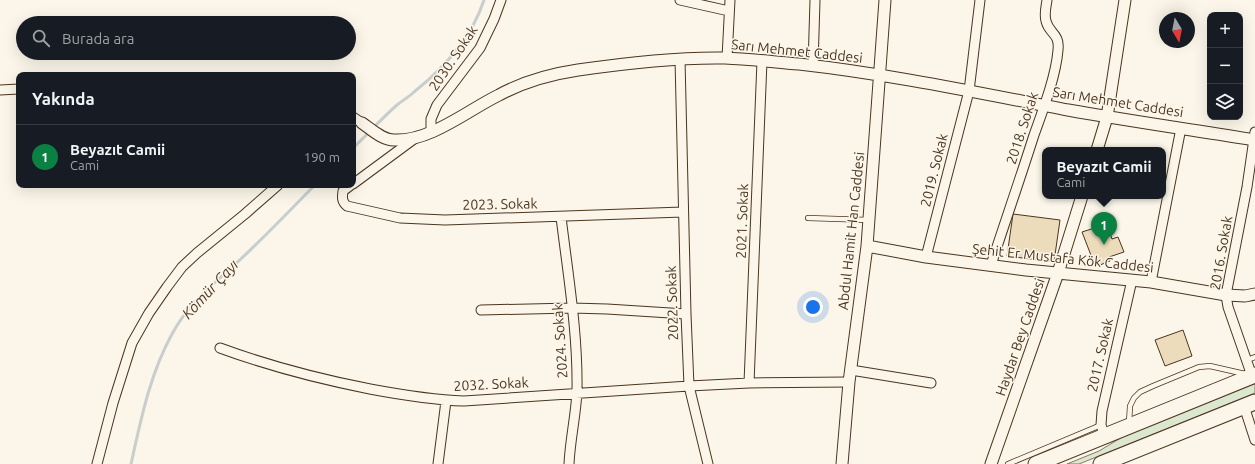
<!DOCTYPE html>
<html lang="tr">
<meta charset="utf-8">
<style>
:root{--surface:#171b24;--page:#242831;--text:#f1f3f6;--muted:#9ea1a6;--line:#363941;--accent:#0b8043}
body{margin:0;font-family:Ubuntu,sans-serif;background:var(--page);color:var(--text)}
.controls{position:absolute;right:12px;top:12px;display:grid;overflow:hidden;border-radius:8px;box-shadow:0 4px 16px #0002}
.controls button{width:36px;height:36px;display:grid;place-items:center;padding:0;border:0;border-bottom:1px solid var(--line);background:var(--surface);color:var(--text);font:20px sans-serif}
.compass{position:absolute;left:1159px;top:12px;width:36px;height:36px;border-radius:50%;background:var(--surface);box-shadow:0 4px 16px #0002;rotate:170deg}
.you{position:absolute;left:813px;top:307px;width:14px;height:14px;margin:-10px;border:3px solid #fff;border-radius:50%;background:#1a73e8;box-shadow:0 0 0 6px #1a73e833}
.badge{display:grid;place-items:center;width:26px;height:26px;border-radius:50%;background:var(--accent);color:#fff;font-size:13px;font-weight:700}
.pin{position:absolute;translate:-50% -33px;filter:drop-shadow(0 1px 2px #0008)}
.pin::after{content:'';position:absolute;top:21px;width:14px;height:12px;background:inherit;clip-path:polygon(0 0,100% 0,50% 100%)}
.popup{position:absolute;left:1042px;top:147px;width:124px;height:52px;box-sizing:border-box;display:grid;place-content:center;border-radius:8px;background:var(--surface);filter:drop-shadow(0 1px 3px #0005);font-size:13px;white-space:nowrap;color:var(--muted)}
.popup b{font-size:15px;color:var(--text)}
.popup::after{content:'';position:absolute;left:50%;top:100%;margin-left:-8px;border:8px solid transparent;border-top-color:var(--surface)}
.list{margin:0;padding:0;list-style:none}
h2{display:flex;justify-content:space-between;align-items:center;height:52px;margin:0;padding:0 16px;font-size:17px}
h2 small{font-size:13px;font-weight:400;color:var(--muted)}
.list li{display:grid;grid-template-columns:26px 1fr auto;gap:12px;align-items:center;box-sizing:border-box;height:64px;padding:0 16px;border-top:1px solid var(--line)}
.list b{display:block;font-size:15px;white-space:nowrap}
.list p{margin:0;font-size:13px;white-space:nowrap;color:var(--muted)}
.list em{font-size:13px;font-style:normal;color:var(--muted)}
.icon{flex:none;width:22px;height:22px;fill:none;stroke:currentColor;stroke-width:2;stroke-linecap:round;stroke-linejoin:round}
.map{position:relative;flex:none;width:1255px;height:464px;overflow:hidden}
.search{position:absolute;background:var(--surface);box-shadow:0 4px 16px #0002;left:16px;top:16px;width:340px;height:44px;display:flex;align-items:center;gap:10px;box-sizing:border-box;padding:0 14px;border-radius:22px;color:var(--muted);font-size:15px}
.panel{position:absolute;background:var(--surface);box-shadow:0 4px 16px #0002;left:16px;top:72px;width:340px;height:116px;border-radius:8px}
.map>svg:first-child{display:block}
.green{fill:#dce7d0;stroke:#887966}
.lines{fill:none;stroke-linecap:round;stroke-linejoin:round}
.stream{stroke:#c9cecd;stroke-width:3}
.building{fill:#ecdcbc;stroke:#4a3520}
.service-casing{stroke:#4a3520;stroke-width:6}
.minor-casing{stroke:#4a3520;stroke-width:11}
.tertiary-casing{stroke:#4a3520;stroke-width:13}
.trunk-casing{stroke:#4a3520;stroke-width:17}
.service{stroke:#fbf6e9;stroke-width:4.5}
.minor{stroke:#fbf6e9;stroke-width:9}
.tertiary{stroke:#fbf6e9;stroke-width:11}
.trunk{stroke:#fbf6e9;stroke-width:15}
.labels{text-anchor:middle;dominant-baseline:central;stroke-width:3;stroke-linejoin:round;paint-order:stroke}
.street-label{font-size:14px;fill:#4a3520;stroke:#fbf6e9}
.water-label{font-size:15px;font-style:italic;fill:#4a3520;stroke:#fbf6e9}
</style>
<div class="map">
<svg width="1255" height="464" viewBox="0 0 1255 464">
<rect width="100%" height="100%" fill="#fbf6e9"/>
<path class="green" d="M 1255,383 L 1255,393 L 1079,464 L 1067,464 L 1099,451 L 1124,436 Z"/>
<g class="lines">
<path class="stream" d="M 353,148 C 368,134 382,118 397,105 C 403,100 409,97 414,92 C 444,68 472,37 484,0
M 131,464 C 141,419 150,374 172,334 C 188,305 207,290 231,268 C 260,242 287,213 315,185"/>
</g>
<path class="building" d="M 1013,214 L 1060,220 L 1054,262 L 1007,256 Z
M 1107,224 L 1112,239 L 1118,237 L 1124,252 L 1109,257 L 1110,261 L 1100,265 L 1098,262 L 1094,263 L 1082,232 Z
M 1183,330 L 1192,356 L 1165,366 L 1155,340 Z"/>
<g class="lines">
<defs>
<path id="service" d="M 808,218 L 869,220
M 1247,360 L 1255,357
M 1129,423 L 1130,406 L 1134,398 L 1140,392 L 1153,386 L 1199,367 L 1210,366 L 1245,374
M 1008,464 L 1101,425"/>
<path id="minor" d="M 680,0 L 729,11
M 727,58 L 730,0
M 680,59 L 686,314 L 689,386 L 749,383 L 849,382
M 813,66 L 815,0
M 0,90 L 19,89
M 353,117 L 362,123
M 431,132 L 431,119 L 437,105 L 480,48 L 494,19 L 501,0
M 353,184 L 414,139
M 351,185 L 343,191 C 342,198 342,202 347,206 L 400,218 L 445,220 L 683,212
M 561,217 C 568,275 578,333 577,391 C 576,415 570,440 569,464
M 926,257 L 969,91 L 980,0
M 991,265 C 1005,222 1020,179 1034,135 C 1043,110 1056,76 1058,50 C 1060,33 1049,34 1046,21 C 1044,14 1046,7 1047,0
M 1151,282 L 1181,128
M 481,310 L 572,308 L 607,309 L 686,314
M 220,348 C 269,366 319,379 370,389 C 402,395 432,400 464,401 L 689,386 L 708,464
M 851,370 L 931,383
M 1252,376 L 1228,307 L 1226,295 L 1247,187 L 1255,132
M 749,383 L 762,61
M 1244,406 L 1255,440
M 1105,437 L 1101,425 L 1102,411 L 1132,280
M 97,464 L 113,403 L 132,343 L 149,313 L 167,287 L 182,267 L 197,253 L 245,214 L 278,185
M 438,464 L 446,401"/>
<path id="tertiary" d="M 362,123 C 371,129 382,140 394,140 C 430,142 468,110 499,95 C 523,82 551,74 578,70 C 626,63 676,57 725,58 C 750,59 774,62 799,64 C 889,74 979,93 1068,110 C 1130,121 1193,130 1255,140
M 1097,150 L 1107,117 L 1125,0
M 867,246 L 926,257 L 1026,270 L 1151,282 L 1226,295 L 1245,296 L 1255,294
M 842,464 L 849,382 L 867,246 L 885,0
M 991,464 L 1058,273 L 1082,196"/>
<path id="trunk" d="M 1036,464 L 1255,375
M 1101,464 L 1255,402"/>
</defs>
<use href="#service" class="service-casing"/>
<use href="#minor" class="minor-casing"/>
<use href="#tertiary" class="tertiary-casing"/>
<use href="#trunk" class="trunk-casing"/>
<use href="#service" class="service"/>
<use href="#minor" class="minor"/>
<use href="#tertiary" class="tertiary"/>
<use href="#trunk" class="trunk"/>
</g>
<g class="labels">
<g class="street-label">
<text transform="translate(797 51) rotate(6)">Sarı Mehmet Caddesi</text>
<text transform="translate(453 58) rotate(-56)">2030. Sokak</text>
<text transform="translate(1118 102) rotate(9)">Sarı Mehmet Caddesi</text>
<text transform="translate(1022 128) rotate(-72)">2018. Sokak</text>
<text transform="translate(934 170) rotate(-76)">2019. Sokak</text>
<text transform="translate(500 204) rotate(-1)">2023. Sokak</text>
<text transform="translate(742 221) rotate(-88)">2021. Sokak</text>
<text transform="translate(851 231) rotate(-84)">Abdul Hamit Han Caddesi</text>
<text transform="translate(1221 253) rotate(-80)">2016. Sokak</text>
<text transform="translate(1063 258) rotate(6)">Şehit Er Mustafa Kök Caddesi</text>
<text transform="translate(672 303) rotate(-92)">2022. Sokak</text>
<text transform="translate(1020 337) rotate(-71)">Haydar Bey Caddesi</text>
<text transform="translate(560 341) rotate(-94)">2024. Sokak</text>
<text transform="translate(1100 355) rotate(-77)">2017. Sokak</text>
<text transform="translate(491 384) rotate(-3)">2032. Sokak</text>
</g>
<g class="water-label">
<text transform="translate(210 289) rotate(-47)">Kömür Çayı</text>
</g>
</g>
</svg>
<div class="controls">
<button>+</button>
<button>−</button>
<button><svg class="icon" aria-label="layers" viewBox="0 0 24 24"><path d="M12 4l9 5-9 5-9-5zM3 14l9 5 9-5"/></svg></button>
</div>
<svg class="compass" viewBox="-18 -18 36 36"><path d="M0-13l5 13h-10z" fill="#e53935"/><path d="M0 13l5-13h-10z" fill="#9ea1a6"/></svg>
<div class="you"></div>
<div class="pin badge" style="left:1104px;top:245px">1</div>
<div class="popup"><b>Beyazıt Camii</b>Cami</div>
<div class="search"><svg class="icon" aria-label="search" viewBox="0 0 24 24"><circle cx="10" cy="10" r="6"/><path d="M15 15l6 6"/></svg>Burada ara</div>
<section class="panel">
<h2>Yakında<small></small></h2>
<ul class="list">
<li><span class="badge">1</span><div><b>Beyazıt Camii</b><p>Cami</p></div><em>190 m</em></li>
</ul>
</section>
</div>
